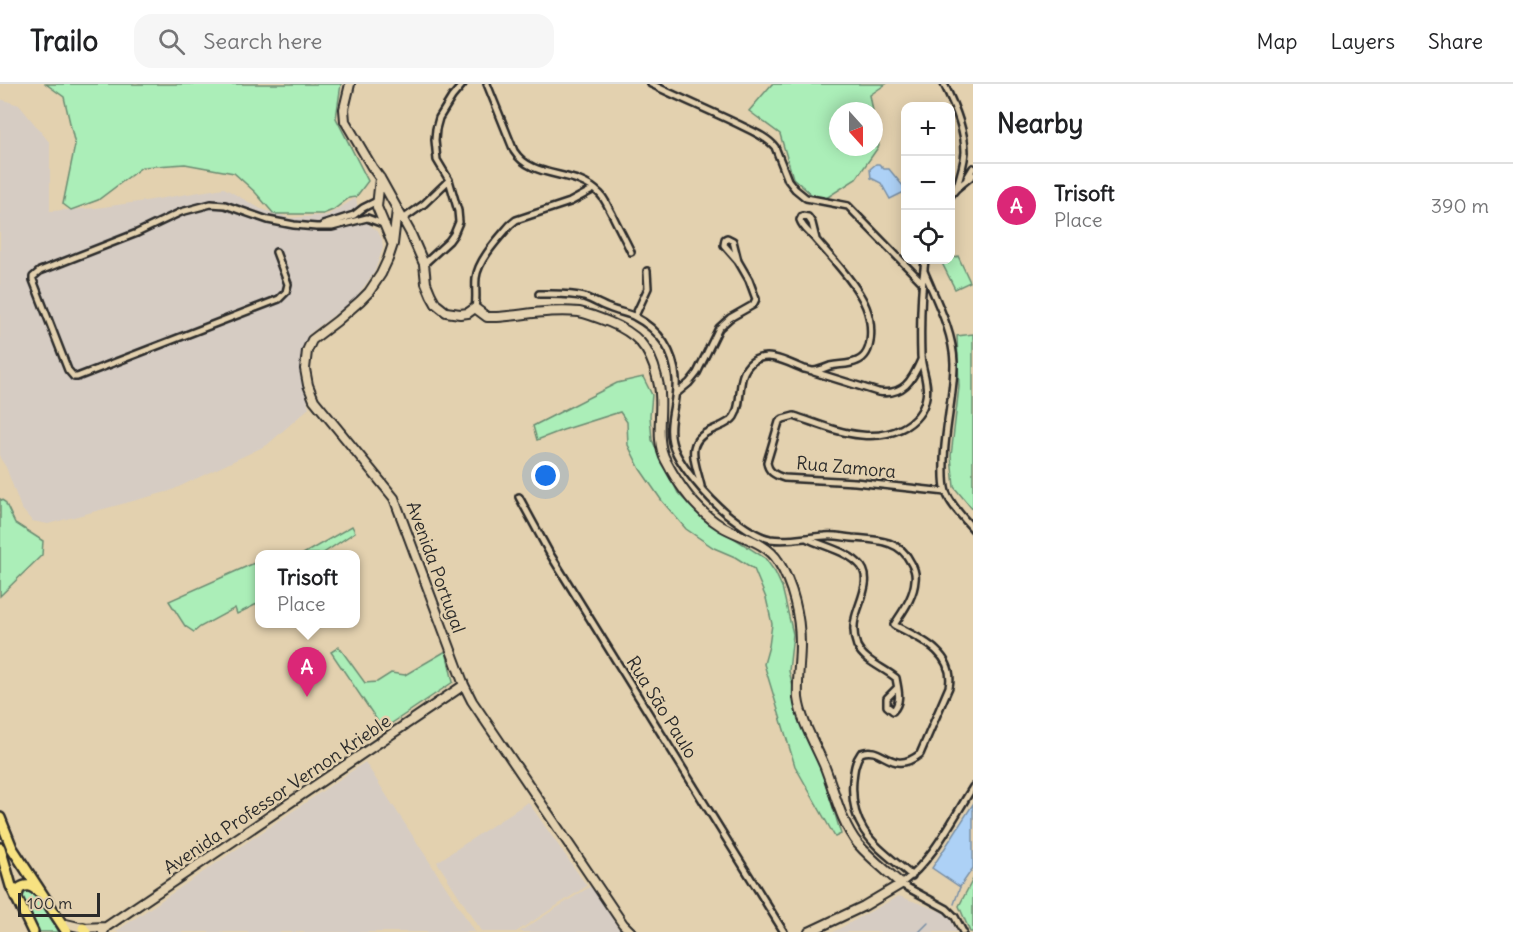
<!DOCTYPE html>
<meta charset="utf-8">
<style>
:root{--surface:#fff;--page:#f6f6f6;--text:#202124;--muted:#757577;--line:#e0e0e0;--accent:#db2777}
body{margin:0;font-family:Delius,sans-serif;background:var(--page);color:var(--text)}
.controls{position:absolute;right:18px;top:18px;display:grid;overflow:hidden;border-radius:12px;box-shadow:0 3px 15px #0003}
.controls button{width:54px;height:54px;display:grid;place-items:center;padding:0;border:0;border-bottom:2px solid var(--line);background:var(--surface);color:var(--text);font:30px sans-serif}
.compass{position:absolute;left:829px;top:18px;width:54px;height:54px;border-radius:50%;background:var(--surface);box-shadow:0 3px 15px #0003;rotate:159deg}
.scale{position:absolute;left:18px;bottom:15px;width:82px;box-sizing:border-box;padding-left:6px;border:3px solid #2b2b2b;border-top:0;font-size:16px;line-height:21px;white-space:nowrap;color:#2b2b2b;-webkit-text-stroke:4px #e3d1af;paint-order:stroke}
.you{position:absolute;left:546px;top:392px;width:21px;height:21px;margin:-15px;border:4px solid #fff;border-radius:50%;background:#1a73e8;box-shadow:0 0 0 9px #1a73e833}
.badge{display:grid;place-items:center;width:39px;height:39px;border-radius:50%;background:var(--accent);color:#fff;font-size:20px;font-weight:700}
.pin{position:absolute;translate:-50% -50px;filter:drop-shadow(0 2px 3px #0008)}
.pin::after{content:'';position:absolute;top:32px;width:21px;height:18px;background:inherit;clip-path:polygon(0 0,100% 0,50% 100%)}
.popup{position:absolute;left:255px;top:466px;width:105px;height:78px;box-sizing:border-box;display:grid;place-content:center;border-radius:12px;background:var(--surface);filter:drop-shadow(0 2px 4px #0005);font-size:20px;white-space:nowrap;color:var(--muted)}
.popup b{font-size:22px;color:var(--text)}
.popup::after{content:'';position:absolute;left:50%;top:100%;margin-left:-12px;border:12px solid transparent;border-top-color:var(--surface)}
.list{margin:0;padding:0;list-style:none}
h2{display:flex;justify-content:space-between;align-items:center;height:78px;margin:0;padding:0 24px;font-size:26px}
h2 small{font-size:20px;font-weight:400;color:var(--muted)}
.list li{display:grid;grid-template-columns:39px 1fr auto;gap:18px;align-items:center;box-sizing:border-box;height:84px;padding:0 24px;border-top:2px solid var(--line)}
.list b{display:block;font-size:22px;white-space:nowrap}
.list p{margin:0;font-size:20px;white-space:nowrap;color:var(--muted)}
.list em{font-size:20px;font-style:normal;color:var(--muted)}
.icon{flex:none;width:33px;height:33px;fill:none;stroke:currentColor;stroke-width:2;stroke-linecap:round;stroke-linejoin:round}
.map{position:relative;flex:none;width:973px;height:848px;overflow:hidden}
header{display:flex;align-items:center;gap:36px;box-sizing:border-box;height:84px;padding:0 30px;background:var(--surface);border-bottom:2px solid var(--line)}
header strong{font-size:28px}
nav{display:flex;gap:33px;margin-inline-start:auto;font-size:21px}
.search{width:420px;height:54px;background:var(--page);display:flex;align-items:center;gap:15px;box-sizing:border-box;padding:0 21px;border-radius:18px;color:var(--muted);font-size:22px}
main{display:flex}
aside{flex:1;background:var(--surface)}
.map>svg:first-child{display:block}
.built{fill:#d6ccc3}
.green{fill:#abeeb8;stroke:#6b8c72;stroke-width:1.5}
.water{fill:#add1f6;stroke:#798fa5;stroke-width:1.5}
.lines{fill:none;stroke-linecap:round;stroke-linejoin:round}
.stream{stroke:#798fa5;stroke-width:1.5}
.street-casing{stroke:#2b2b2b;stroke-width:10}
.secondary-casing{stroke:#2b2b2b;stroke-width:12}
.highway-casing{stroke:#2b2b2b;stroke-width:14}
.street{stroke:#e3d1af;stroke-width:5}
.secondary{stroke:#e3d1af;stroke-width:8}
.highway{stroke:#f7e281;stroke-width:9}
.labels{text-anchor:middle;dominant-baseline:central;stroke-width:5;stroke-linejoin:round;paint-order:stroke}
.street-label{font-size:18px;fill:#2b2b2b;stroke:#e3d1af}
</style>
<header>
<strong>Trailo</strong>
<div class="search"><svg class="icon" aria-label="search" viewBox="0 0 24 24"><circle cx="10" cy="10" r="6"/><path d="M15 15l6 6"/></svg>Search here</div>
<nav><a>Map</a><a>Layers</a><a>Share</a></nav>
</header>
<main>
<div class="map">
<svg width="973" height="848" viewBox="0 0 973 848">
<rect width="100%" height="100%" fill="#e3d1af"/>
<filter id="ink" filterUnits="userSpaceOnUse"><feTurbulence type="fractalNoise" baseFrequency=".0167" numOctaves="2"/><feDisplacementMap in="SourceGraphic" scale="12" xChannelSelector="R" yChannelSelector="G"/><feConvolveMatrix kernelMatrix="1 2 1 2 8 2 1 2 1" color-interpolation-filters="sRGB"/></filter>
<g filter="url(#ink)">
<path class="built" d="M 0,15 L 19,21 L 50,59 L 50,127 L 96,124 L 145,117 L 224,104 L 261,125 L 290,134 L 328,131 L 356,114 L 359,131 L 378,148 L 382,155 L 383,164 L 374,189 L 355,215 L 308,251 L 303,264 L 300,279 L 309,324 L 267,361 L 170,407 L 48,440 L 32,437 L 21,424 L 6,383 L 0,374 Z
M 365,678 L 475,848 L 115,848 Z
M 528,718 L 587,802 L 516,848 L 482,848 L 437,778 Z
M 591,802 L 621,848 L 519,848 Z
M 899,812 L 948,830 L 957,848 L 833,848 Z"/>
<path class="green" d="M 46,0 L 341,0 L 336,34 L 368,97 L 356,113 L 349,114 L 333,126 L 323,130 L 274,130 L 255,108 L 234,89 L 185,80 L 142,83 L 98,116 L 71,126 L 63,120 L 75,61 L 64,13 Z
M 772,0 L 886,0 L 870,11 L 873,27 L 838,27 L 838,63 L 874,63 L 874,34 L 879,62 L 856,95 L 820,118 L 793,94 L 780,50 L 749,27 Z
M 958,172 L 970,198 L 955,205 L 942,179 Z
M 973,250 L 973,426 L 954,403 L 951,372 L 959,303 L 957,252 Z
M 643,293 L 652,311 L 650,332 L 652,356 L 678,409 L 694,426 L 715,442 L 765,474 L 775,488 L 782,503 L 793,550 L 789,587 L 801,634 L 820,681 L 841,750 L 835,753 L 795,682 L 764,580 L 769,562 L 772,540 L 766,514 L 754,485 L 735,473 L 714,464 L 686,445 L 662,417 L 640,385 L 628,361 L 627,338 L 620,328 L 563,346 L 537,356 L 533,342 L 617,299 Z
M 0,415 L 5,418 L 15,439 L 43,457 L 42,471 L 0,512 Z
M 352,442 L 355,448 L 322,470 L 303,470 Z
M 259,477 L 259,519 L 237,530 L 235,524 L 200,543 L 194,548 L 185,542 L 169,517 Z
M 339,563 L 365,599 L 377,598 L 391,589 L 405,591 L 446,567 L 453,598 L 383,645 L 331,568 Z
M 973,795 L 973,848 L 970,848 L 959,822 Z
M 30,805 L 36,810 L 59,848 L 38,848 C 33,838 19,818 23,807 Z"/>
<path class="water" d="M 876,80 L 879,80 L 884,85 L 889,85 L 903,102 L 904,108 L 890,115 L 881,99 L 871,94 L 870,85 Z
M 973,720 L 973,784 L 960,803 L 932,784 Z"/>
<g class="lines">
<path class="stream" d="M 954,820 L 960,803
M 919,848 L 928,839"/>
<defs>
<path id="street" d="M 487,0 L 514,67 C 533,97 575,84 600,110 C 605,115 608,123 612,130 C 618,143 625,155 631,168
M 651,0 C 680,14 711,27 740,41 C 752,47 767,53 775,63 L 788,96 L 795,105 L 806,114 L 848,122 L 921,197
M 944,0 C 954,20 965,45 965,68 C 964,80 960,93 956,105
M 967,94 L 973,84
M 950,112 L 956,105 L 973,91
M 403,135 L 424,120 L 449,96
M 323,141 L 354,131 L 363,124 L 377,117
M 276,168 L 288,200 L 286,208 L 279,215 L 77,293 L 74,293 L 68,286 L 33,196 L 33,193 L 40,187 L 137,149 L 181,128 L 211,120 L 225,121 L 268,136 L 294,141 L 316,143 L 332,143 L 367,134 L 383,140
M 925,176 C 921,207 920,240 921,272 C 922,287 929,299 926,313 C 921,343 888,354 861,351 C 838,349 816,339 794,332 L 783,335 L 779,338 L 767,378 C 768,388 775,391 784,394 L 855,398 L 946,408
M 424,180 L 449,157 L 454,150 L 459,138 L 458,127 L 449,96 L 437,76 L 435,56 L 436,45 L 439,34 L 452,13 L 463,0
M 924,187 C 936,216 953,247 954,279 C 954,311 945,343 944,376 C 944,386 943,398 946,408 C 951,422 964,434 973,445
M 539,210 C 554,210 570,209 584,213 C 593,216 601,221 609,224 C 618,228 628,229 635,233 C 660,246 674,268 676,295 C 678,316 667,337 672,358 C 677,380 710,416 727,430 C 739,439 755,452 770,455 C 788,458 807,453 825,452 C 833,451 843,453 852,454 C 875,456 900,455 911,479 C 914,484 916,490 915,496 C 914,513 903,527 894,541 C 919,554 956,569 949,603 L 920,670 C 891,693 883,660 861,669 C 855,677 854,686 853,696 C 849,747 877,762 912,792
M 475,224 C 477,214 475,205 476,194 C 478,176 498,155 510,141 L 516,136 L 570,118 L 594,105
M 635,232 L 648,204 L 647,187
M 814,288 L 878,308 C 903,312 912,297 921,276
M 677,309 L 689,299 L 697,289 L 719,244 L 730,234 L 753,221 L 756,215 L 749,196 L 738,177 L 724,161 L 725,155 L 727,154 L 733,157 L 738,177
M 701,402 C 695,376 683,357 714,345 C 721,342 730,339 734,333 C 744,318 735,291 752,278 C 768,266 788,279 804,285 C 806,285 811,287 813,287 C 818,287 825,284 830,282 C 839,280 849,281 857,277 C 875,270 872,238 866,223 C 858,202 832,174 817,157 C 811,149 803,145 800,136 L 802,132 L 808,133 L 812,139 L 816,155
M 519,413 L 550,470 L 784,848
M 808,455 C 824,462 845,467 858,479 C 875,493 858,519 855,535 C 853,544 854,554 857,562 C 865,578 883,583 896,594 C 898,606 902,617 893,627 L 887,622 L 887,614 L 897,604
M 963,848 L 955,833 L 947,825 L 901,800 C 933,776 952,736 973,703"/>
<path id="secondary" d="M 350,0 L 344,25 L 345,37 L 372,83 L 380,94 L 410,148 L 424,180 L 426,199 L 431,211 L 436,220 L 446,228 L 460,230 L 468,229 L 475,224 L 487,233 L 497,233 C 524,231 552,225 579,228 C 589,230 599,234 609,238 C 636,249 650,263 657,293 C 658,298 660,304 660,310 C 662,332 655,357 666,377 C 679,402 697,427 721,442 C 739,453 767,458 778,477 C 793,501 800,532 800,560 C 800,578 797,596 798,614 C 801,637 815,660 824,681 C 835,708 840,737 858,760 C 871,775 887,787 901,800 L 864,822 L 809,848
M 380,94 L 377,123 L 392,159
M 397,126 L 393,160 L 388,175 L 381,190 L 369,208 L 360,217 L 337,237 L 312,256 L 307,267 L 305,285 L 308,301 L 314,316 L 394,414 L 464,601 L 472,617 L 623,840 L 631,848
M 66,840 L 83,844 L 106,843
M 103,848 L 106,843 L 464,601"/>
<path id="highway" d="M 0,734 L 12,764 L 67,848
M 0,764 L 11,802 L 33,848
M 16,814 L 19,805 C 27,799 32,802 39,808
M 83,844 L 86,848"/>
</defs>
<use href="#street" class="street-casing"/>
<use href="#secondary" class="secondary-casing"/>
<use href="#highway" class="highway-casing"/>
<use href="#street" class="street"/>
<use href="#secondary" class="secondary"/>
<use href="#highway" class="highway"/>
</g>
</g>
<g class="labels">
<g class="street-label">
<text transform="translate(846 383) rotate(5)">Rua Zamora</text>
<text transform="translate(436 483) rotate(70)">Avenida Portugal</text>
<text transform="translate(662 623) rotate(58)">Rua São Paulo</text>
<text transform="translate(277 710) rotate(-34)">Avenida Professor Vernon Krieble</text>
</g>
</g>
</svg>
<div class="controls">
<button>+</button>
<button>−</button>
<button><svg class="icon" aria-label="locate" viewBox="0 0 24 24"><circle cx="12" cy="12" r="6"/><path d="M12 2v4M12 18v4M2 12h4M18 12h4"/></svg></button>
</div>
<svg class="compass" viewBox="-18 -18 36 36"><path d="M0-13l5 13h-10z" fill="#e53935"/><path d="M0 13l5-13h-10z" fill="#757577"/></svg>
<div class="scale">100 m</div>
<div class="you"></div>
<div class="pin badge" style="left:307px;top:613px">A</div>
<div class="popup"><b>Trisoft</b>Place</div>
</div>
<aside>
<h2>Nearby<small></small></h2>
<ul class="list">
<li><span class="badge">A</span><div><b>Trisoft</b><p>Place</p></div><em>390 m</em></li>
</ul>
</aside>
</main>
